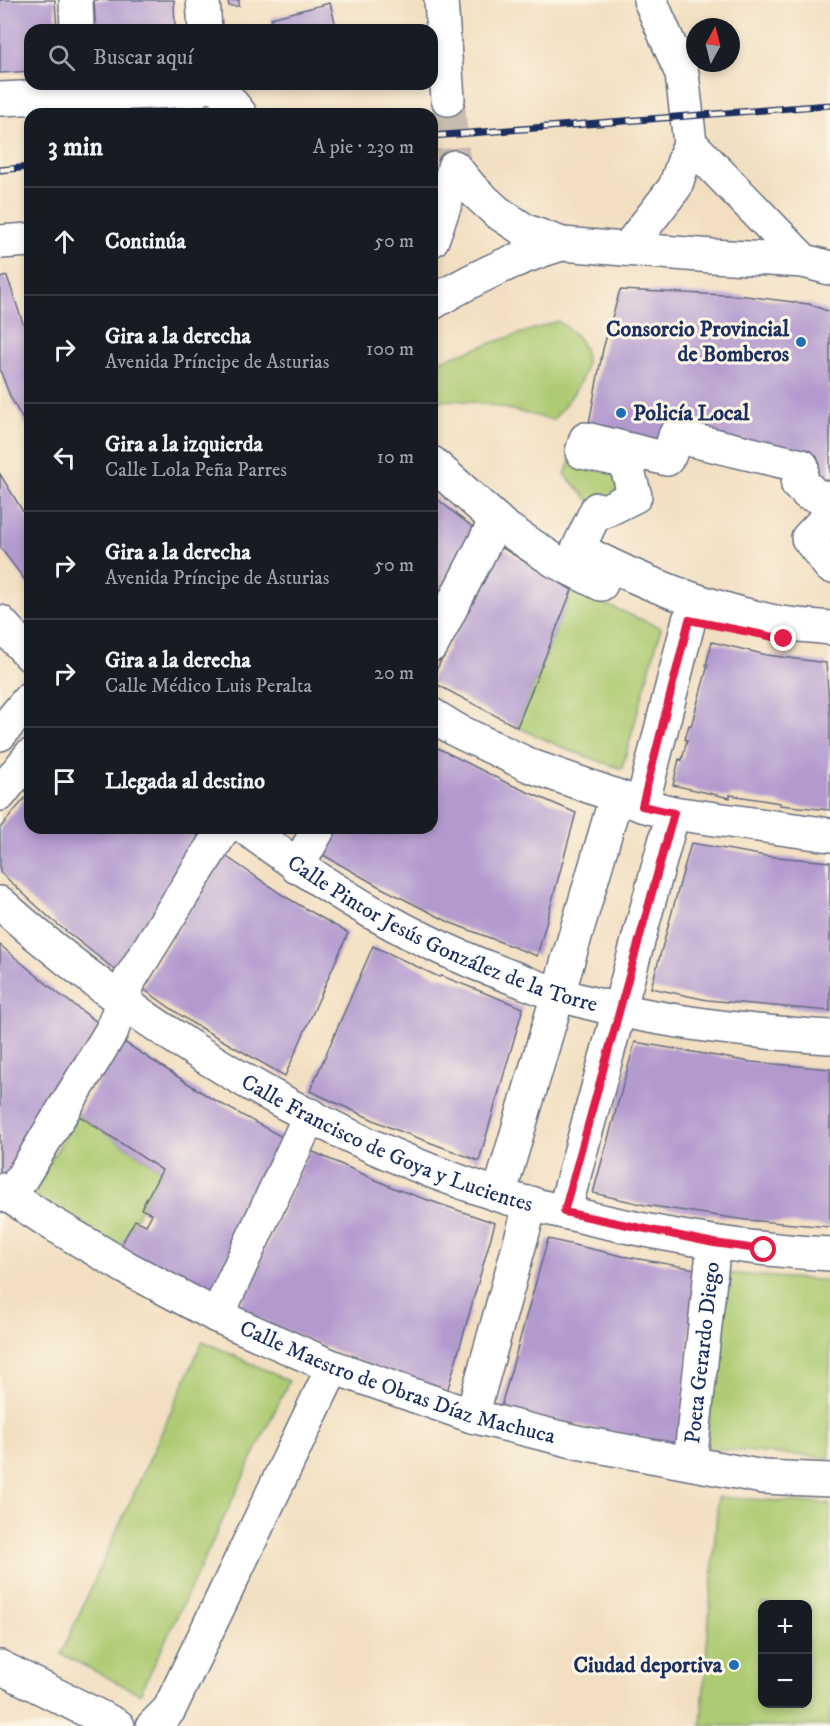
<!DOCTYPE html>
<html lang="es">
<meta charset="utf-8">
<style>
:root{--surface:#171b24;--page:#242831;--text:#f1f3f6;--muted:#9ea1a6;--line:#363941}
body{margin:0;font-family:"IM FELL DW Pica",serif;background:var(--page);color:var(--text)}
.controls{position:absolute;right:18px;bottom:18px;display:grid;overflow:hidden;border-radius:12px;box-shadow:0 3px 9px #0003}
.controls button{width:54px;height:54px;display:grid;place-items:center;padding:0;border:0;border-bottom:2px solid var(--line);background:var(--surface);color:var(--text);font:30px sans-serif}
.compass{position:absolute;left:686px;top:18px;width:54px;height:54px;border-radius:50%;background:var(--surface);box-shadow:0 3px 9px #0003;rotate:7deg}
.stop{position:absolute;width:18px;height:18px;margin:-14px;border:4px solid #e11d48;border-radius:50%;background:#fff}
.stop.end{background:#e11d48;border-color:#fff;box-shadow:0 2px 6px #0008}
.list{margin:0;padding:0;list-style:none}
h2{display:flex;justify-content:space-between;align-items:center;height:78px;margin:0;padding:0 24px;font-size:26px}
h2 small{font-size:20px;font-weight:400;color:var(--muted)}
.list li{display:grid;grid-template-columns:39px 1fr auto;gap:18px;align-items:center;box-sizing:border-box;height:108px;padding:0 24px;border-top:2px solid var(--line)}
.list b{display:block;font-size:22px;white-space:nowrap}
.list p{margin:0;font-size:20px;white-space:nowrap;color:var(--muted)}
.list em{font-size:20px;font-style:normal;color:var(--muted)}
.icon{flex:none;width:33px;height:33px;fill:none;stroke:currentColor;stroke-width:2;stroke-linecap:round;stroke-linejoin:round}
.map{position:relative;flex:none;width:830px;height:1726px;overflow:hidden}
.search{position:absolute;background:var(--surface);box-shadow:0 3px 9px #0003;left:24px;top:24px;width:414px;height:66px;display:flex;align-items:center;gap:15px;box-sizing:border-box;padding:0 21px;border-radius:18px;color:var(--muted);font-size:22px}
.panel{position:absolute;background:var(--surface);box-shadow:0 3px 9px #0003;left:24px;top:108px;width:414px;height:726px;border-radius:18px}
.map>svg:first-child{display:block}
.green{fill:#adcb72;stroke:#647d68;stroke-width:1.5;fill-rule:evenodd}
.building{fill:#b29acf}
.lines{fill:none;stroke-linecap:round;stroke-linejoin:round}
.major-tunnel{stroke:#c7bcad;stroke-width:33;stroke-dasharray:33 16;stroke-linecap:butt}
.minor-casing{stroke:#666d81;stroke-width:36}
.major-casing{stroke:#666d81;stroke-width:36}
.minor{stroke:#fff;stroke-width:33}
.major{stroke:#fff;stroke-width:33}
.rail-casing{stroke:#1b2f5e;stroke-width:7}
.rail{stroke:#fcf5e5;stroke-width:4.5;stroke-dasharray:14;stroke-linecap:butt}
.route{stroke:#e11d48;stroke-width:8}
.poi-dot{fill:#1f6fb2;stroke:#fcf5e5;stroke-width:2}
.labels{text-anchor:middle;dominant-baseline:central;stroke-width:6;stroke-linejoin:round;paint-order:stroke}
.poi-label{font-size:22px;font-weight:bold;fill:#1b2f5e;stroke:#fcf5e5;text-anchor:end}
.street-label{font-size:22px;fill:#1b2f5e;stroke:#fcf5e5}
</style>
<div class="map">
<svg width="830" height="1726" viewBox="0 0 830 1726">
<rect width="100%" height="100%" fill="#fcf5e5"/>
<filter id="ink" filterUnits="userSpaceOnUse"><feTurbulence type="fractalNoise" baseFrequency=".0167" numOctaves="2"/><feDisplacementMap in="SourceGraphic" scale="12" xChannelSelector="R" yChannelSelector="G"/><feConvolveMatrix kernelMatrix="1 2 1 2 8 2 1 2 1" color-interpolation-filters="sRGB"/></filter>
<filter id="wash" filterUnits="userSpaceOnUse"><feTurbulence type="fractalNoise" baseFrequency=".008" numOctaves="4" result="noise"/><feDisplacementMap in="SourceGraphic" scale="24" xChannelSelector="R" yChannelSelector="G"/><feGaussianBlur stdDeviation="1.35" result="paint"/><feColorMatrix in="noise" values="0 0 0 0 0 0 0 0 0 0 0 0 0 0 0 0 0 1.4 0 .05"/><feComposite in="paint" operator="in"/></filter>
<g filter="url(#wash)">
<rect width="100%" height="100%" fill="#f2dfc1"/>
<path class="green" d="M 558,321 C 564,326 572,331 577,337 C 601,366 571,397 553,420 C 530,415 450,391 432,404 L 432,363 Z
M 574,450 L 625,461 L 635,496 L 601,513 L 565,475 Z
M 572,590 L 661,628 L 622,769 L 571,751 L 517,727 Z
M 78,1115 L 162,1170 L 120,1247 L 30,1194 Z
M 723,1273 L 830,1281 L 830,1458 L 706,1448 Z
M 203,1341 L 289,1381 L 140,1694 L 61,1654 Z
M 718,1497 L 830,1504 L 830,1726 L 701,1726 ZM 762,1604 L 808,1604 L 808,1704 L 762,1704 Z"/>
<g id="blocks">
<path class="building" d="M 0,0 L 55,0 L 57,30 L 30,30 L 30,71 L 0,73 Z
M 94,0 L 174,0 L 175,30 L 96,30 Z
M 228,0 L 239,0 L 239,6 L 229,6 Z
M 330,3 L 337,30 L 273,30 L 271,18 Z
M 7,276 L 30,344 L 30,433 L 10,396 L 0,370 L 0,278 Z
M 620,290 L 746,296 L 809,304 L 830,312 L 830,499 L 802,466 L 586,439 L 603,349 Z
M 0,474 L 30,523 L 30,587 L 0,547 Z
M 432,495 L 477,531 L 432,617 Z
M 501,547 L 572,590 L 517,727 L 432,682 L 432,678 Z
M 712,642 L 767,655 L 826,663 L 830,718 L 830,810 L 780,805 L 780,803 L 730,795 L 730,798 L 673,785 L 679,759 L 682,760 L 687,740 L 685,739 L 689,725 L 691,726 L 708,665 L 706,665 Z
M 432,745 L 507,783 L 576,813 L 537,956 L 451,923 L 378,886 L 323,855 L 322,850 L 334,828 L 432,828 Z
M 30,792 L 30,828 L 188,828 L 201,838 L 119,973 L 52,920 L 0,872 L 0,828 Z
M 691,843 L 766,856 L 830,862 L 830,1011 L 707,1000 L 651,988 Z
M 224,855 L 284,896 L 348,933 L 285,1076 L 192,1023 L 142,988 Z
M 0,945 L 59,994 L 101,1025 L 6,1179 L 0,1175 Z
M 373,946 L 439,977 L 442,976 L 523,1008 L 479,1161 L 389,1127 L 310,1091 Z
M 124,1042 L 209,1097 L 284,1138 L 213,1298 L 120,1247 L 135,1220 L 146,1225 L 152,1214 L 141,1209 L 162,1170 L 78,1115 Z
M 635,1042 L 751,1062 L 830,1069 L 830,1227 L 746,1220 L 645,1205 L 593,1193 Z
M 309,1150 L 396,1189 L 495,1223 L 447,1392 L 377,1368 L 238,1310 Z
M 548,1239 L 622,1256 L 696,1269 L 679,1445 L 500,1410 Z"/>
</g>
</g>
<g filter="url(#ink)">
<use href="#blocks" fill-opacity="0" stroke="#666d81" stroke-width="1.5"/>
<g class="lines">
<path class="major-tunnel" d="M 448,99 L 454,167"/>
<defs>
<g id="minor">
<path d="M 76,0 L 77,30"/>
<path d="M 203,0 L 205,30"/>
<path d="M 216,84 L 240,114"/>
<path d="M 0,99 L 197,90 L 205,84"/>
<path d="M 690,143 L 804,261"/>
<path d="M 0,242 L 30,240"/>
<path d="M 627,249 L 675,187 L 690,143 L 682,74 L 650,0"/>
<path d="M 432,463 L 504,527 L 555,561 L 601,584"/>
<path d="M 830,499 L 807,493 L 808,488 L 798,485 L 802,466 L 675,436 L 670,454 L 668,454 L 667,459 L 586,439 L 582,452 L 625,461 L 635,496 L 601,513 L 597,509 L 578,549 C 644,584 703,606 775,622 C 793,625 812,626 830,628"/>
<path d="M 830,515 L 808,538 L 830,566"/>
<path d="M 0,622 L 30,655"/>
<path d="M 432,645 L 496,520"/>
<path d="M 432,715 L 458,731 L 531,766 L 642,805 L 673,813 L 830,835"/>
<path d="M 642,805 L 689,620"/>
<path id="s1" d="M 246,828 C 331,892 414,942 514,978 C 530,984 545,991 561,995 C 648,1021 740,1031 830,1037"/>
<path d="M 297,867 L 319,828"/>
<path id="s2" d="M 0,903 C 141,1029 318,1137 499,1195 C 529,1205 562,1211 593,1219 C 671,1237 750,1250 830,1254"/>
<path id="s3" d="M 0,1190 L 51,1223 L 127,1268 L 217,1316 L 333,1367 L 472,1416 L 577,1442 L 763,1477 L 830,1480"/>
<path d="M 499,1195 L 616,797"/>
<path d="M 10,1197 L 112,1030 L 130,979 L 224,828"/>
<path d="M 564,1212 L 673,813"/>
<path d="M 217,1316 L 310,1115"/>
<path d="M 472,1416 L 531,1203"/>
<path id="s4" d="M 690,1463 L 714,1243"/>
<path d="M 0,1667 L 118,1726"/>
<path d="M 153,1726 L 169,1710 L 333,1367"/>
</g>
<path id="major" d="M 441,0 L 448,99
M 454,167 L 473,190 L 497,212 L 526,231 L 562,244 L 712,256 L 804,261 L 830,268
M 432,240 L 446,201 L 454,167
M 432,303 C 472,279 517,257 562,244
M 0,734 L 30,698
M 0,794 L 30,756"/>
</defs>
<use href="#minor" class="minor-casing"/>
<use href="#major" class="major-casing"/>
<use href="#minor" class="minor"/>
<use href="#major" class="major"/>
<defs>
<path id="rail" d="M 432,136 L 830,105
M 0,170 L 30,167"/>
</defs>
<use href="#rail" class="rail-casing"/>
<use href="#rail" class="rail"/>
</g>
</g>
<g class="lines" filter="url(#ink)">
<path class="route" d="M 764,1250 L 714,1243 L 564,1212 L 674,813 L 642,806 L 689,620 L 784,639"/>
</g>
<g class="poi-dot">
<circle cx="801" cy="342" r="6"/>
<circle cx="621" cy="413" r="6"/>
<circle cx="734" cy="1665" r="6"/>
</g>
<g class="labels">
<g class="poi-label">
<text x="789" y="329">Consorcio Provincial<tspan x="789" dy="25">de Bomberos</tspan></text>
<text x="633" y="413" text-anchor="start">Policía Local</text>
<text x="722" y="1665">Ciudad deportiva</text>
</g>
<g class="street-label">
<text stroke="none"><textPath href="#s1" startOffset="225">Calle Pintor Jesús González de la Torre</textPath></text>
<text stroke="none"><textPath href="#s2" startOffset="459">Calle Francisco de Goya y Lucientes</textPath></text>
<text stroke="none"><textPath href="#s4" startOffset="111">Poeta Gerardo Diego</textPath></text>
<text stroke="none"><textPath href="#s3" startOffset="444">Calle Maestro de Obras Díaz Machuca</textPath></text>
</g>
</g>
</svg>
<div class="controls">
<button>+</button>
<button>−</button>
</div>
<svg class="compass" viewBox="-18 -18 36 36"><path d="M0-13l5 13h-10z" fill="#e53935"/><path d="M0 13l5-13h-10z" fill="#9ea1a6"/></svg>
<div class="stop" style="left:764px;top:1250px"></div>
<div class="stop end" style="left:784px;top:639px"></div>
<div class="search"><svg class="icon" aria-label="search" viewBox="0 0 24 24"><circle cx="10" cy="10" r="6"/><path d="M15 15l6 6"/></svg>Buscar aquí</div>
<section class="panel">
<h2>3 min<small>A pie · 230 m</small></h2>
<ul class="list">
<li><svg class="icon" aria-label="ahead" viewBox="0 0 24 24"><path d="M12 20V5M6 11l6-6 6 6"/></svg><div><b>Continúa</b></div><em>50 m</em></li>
<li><svg class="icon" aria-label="right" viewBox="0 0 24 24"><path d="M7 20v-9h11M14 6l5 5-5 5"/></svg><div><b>Gira a la derecha</b><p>Avenida Príncipe de Asturias</p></div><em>100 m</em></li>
<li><svg class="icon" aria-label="left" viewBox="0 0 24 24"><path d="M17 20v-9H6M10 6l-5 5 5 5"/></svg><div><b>Gira a la izquierda</b><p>Calle Lola Peña Parres</p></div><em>10 m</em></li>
<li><svg class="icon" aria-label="right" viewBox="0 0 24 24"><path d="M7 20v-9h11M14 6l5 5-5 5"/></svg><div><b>Gira a la derecha</b><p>Avenida Príncipe de Asturias</p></div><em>50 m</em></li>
<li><svg class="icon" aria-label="right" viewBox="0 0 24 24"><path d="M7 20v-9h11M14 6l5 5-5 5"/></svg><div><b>Gira a la derecha</b><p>Calle Médico Luis Peralta</p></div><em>20 m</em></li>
<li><svg class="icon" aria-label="arrive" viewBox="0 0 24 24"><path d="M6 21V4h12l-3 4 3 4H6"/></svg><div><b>Llegada al destino</b></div></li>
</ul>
</section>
</div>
